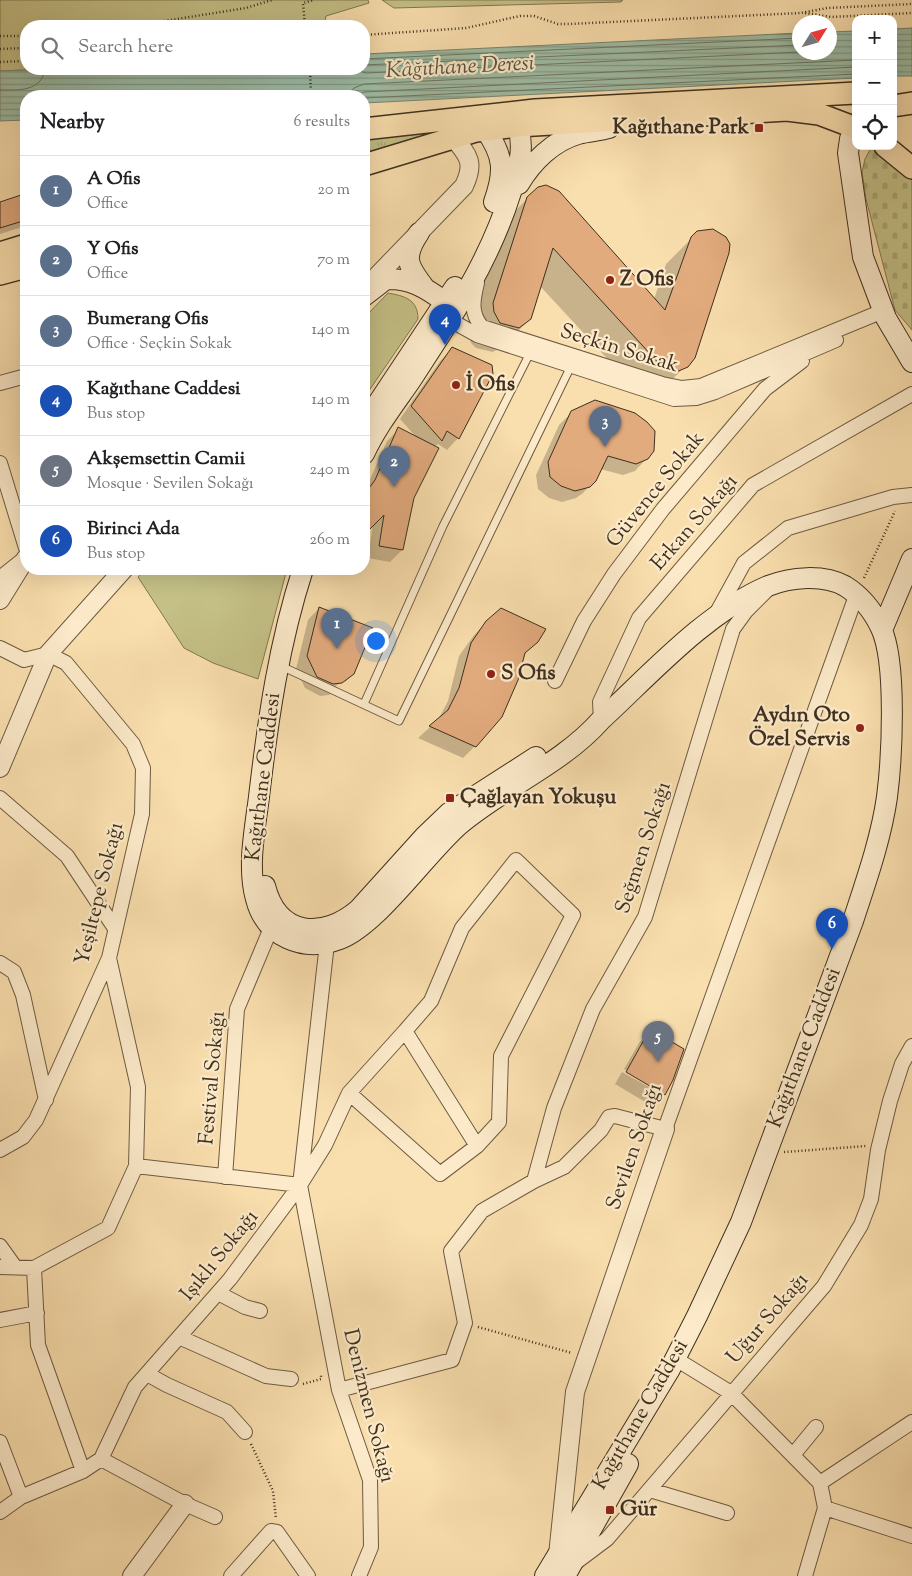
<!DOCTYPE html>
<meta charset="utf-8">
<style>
:root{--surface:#fff;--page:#f2f2f2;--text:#202124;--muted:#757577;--line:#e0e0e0;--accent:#8f2418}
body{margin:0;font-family:"Sorts Mill Goudy",serif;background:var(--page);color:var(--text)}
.controls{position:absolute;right:15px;top:15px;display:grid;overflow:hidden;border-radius:10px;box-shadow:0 5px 20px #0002}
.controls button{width:45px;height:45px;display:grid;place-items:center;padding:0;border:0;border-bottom:1px solid var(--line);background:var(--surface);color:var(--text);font:25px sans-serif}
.compass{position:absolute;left:792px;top:15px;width:45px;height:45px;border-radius:50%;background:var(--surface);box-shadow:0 5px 20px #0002;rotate:53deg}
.you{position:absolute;left:375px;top:640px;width:18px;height:18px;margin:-12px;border:4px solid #fff;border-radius:50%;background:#1a73e8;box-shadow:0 0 0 8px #1a73e833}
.badge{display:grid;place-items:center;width:32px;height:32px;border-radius:50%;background:var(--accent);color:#fff;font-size:16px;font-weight:700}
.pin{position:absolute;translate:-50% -41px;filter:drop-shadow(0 1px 2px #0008)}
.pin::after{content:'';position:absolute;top:26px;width:18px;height:15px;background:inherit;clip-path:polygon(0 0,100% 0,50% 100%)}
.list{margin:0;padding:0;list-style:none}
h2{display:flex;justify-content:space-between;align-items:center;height:65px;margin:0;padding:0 20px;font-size:21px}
h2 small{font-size:16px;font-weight:400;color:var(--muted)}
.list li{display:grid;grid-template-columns:32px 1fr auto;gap:15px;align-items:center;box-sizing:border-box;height:70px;padding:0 20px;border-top:1px solid var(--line)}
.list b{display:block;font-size:19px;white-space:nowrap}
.list p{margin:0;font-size:16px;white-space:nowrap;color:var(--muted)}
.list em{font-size:16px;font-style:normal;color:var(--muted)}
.icon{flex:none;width:28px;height:28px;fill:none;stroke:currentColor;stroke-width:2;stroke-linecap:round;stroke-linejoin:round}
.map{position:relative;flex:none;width:912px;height:1576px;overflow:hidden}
.search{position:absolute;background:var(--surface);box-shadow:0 5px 20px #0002;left:20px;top:20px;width:350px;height:55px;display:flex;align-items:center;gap:12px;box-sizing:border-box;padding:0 18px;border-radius:20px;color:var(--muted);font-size:19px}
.panel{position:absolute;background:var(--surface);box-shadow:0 5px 20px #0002;left:20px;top:90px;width:350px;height:485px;border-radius:20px}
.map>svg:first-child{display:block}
.grass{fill:url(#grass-tufts);stroke:#817852}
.cemetery{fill:url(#cemetery-stones);stroke:#817852}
.green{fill:#c4c086;stroke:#817852}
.water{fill:url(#water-rules);stroke:#78846f}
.shadow{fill:#0003}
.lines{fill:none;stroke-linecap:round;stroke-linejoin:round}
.shore{stroke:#6e7662;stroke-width:1}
.building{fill:#e2ab7e;stroke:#3e2f1e}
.service-casing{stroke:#6d5b42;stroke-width:9}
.minor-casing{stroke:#6d5b42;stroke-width:16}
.tertiary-casing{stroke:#6d5b42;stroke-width:20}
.secondary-casing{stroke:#3e2f1e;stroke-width:22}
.primary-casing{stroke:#3e2f1e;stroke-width:24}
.path{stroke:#3e2f1e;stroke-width:2.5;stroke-dasharray:1 2.5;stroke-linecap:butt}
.service{stroke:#fceaca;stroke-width:7}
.minor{stroke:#fceaca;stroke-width:14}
.tertiary{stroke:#fceaca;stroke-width:18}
.secondary{stroke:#fceaca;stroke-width:20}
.primary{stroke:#fadfae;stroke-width:21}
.poi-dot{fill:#8f2418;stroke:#fceaca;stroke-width:2}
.labels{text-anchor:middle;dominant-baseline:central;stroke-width:4.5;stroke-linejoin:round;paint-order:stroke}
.poi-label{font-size:21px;font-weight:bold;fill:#3e2f1e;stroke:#fceaca;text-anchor:start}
.street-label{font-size:21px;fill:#3e2f1e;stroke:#fceaca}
.water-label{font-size:22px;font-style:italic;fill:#565240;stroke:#fceaca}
</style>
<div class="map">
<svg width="912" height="1576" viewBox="0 0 912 1576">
<defs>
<pattern id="grass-tufts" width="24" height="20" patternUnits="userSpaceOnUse" patternTransform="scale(1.25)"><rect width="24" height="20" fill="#c4c086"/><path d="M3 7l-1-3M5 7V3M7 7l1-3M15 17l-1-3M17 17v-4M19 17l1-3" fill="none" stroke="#a9a573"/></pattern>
<pattern id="cemetery-stones" width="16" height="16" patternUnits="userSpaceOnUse" patternTransform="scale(1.25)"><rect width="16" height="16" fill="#c4c086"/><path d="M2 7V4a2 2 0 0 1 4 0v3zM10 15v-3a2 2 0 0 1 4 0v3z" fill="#a9a573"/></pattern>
<pattern id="water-rules" width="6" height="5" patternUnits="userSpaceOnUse" patternTransform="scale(1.25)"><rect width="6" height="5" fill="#9fbda5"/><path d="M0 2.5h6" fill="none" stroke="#839a86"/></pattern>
</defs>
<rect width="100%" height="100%" fill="#fadfae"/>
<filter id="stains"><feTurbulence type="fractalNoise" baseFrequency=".004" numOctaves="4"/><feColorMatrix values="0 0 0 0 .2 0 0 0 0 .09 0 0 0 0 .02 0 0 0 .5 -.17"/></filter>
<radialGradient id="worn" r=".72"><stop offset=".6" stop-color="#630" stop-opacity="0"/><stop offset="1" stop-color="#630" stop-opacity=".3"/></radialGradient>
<path class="grass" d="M 428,131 L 429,135 L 364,154 L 364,139 Z"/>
<path class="cemetery" d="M 872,146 L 912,179 L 912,330 L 895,310 L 866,199 L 862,172 L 865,159 Z"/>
<path class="green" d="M 0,0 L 368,0 L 369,3 L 326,16 L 324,26 L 26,26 L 26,69 L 49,69 L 0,71 Z
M 382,0 L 623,0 L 621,2 L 394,8 Z
M 388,293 C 404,296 418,299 418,319 L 364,398 L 364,318 Z
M 145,569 L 287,569 L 258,679 L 213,663 L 184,648 L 138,577 Z"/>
<path class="water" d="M 912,28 L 912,76 L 893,76 L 893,29 Z
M 856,31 L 856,78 L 364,103 L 364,96 L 26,96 L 26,120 L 0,121 L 0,71 L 49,69 L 364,69 L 364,54 L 799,33 L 800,52 L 830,52 L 830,32 Z"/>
<path class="shadow" d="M 24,196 L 26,205 L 26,222 L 22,227 L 0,234 L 0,203 Z
M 528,198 L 654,299 L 666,264 L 692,238 L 713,230 L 720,233 L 728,245 L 694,357 L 669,383 L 639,393 L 540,286 L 530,319 L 505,344 L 493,352 L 476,348 L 471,343 L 469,329 L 503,223 Z
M 452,349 L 458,438 L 447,450 L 438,444 L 434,447 L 412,497 L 402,550 L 390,562 L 368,558 L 373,524 L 364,533 L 364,493 L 387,441 L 399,429 L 418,439 L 400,419 L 440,361 Z
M 572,412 L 647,458 L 635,471 L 623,475 L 600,469 L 595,480 L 583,493 L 576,498 L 562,502 L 549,498 L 538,489 L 536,475 L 559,425 Z
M 319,608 L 353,674 L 345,682 L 345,679 L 336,686 L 337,688 L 343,684 L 329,695 L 320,696 L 305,688 L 296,669 L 308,620 Z
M 487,622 L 537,641 L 523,655 L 475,746 L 463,758 L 418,738 L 438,720 L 448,701 L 459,656 L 474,635 Z
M 651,1031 L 664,1094 L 652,1106 L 615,1084 L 622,1072 L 662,1094 L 662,1091 L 624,1069 L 639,1043 Z"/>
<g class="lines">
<path class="shore" d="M 364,59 L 800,38
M 364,65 L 800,45
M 353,69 L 366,73 L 800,52
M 0,90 C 18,90 42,92 45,69
M 347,96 L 354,88 L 364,84 L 856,60
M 355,96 L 364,92 L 856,67
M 364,98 L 856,74"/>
</g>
<path class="building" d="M 546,185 L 559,191 L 665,310 L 691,237 L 697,231 L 713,229 L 726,237 L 730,244 L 729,253 L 695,358 L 688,367 L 676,372 L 664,369 L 553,248 L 531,319 L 519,328 L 500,323 L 494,312 L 493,303 L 527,197 L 538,187 Z
M 24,194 L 26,220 L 0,228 L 0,202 Z
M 452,347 L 492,365 L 493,374 L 459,439 L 447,431 L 442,441 L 411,406 Z
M 595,400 L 635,413 L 647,422 L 655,431 L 654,451 L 648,459 L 636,464 L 608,456 L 596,481 L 590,487 L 575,491 L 561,486 L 550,477 L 548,462 L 571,411 Z
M 398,427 L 439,448 L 414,498 L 403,550 L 379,546 L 384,515 L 364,535 L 364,495 L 375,480 Z
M 319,607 L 373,628 L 354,674 L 342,683 L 333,684 L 317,677 L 307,656 Z
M 501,608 L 546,629 L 538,642 L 525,653 L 518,680 L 502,717 L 476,747 L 429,726 L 448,710 L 459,688 L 471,643 L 486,621 Z
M 650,1029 L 684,1049 L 673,1080 L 665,1095 L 626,1072 Z"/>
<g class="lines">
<defs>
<path id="service" d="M 281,666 L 399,721 L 572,364
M 364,704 L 443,526 L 530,353"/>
<path id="minor" d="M 477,283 C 473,300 470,313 482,327 L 662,384 L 682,388 L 701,386 L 883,311
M 450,320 L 477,335 L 674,399 L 696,398 L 715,392 L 836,340
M 0,383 L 26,376
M 0,463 L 26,548
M 0,578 L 20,562
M 716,614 L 744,563 L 788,528 L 893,497 L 912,495
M 0,648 L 24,660 L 48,654 L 66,663 L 133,744 L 143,768 L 142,814 L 109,958 L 36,1120 L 23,1137 L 0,1150
M 555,681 L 584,621 L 614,574 L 663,509 L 765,389 L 802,361
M 601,720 L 600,702 L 639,618 L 753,485 L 912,394
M 0,798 L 67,856 L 114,927
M 327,943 L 300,1185 L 339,1390 L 370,1480 L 371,1547 L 359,1576
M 0,963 L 14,972 L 23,995 L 46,1100
M 349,1093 L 440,1174 L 477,1146 L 499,1122 L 501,1056 L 573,915 L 516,860 L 462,928 L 431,1001 L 405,1031
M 136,1166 L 300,1185
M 225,1177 L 237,1009 L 271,928
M 534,1181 L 554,1108 L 593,1009 L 645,917 L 733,629 L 746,611 L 766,591
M 0,1246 L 15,1267
M 0,1267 L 34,1268 L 108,1228 L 136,1166 L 138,1087 L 109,958
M 34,1268 L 38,1345 L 83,1471
M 218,1293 L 245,1307 L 260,1311
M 0,1320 L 37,1313
M 179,1337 L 266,1376 L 291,1379
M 684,1364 L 731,1393 L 820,1483
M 147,1374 L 167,1385 L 227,1412 L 245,1432
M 339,1390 L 452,1360 L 465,1323 L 451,1251 L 482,1211 L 534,1181 L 564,1167 L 601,1130 L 609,1117 L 615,1116 L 665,1129 L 857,593
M 0,1442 L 21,1497
M 793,1455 L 816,1427
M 101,1459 L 185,1504 L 215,1517
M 820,1483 L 912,1422
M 650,1490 L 727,1513
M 825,1508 L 912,1536
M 0,1512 L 21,1497 L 83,1471 L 101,1459 L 135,1387 L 230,1279 L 300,1185 L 325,1145 L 349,1093 L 405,1031 L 477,1146
M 575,1563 L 607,1539 L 824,1286 L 861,1225 L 871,1199 L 878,1150 L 890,1101 L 902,1064 L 912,1046
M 231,1576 L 271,1531 L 277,1532 L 308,1576
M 805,1576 L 825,1508 L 820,1483"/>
<path id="tertiary" d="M 368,290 L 378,275 L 464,186 C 475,163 469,156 453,137
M 0,600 L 26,558
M 0,768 L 48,654 L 124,569
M 558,1555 L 575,1392 L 665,1129
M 132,1576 L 185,1504"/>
<path id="secondary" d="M 855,128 L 850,139 L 848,153 L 863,257 L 886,318 L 912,362
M 485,129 C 504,156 505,171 494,202
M 519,184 C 532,162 553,141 578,134 C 588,131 599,131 609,128
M 419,233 C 403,257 407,265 424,287
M 364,296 L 386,279 C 410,278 426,288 445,302 L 447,314
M 364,424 L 455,287
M 364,454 C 376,428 393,406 409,383 C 449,322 489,263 511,192 C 518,169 525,150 518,126
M 303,569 C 279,643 268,719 259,797 C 255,829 247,867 256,899 C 266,937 303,953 340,939 C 378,924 425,855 459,825 C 504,787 562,764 601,720 C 651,674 705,613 768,586 C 791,577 823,574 845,586 C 861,596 873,611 881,628 C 897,662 892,758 887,797 C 881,839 866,881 853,921 L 741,1222 L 697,1316 L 670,1369 L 545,1576
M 882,630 L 912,559
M 265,886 C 278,937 323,940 359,909 L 425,836 L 449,813 L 536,757
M 565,1576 L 628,1464"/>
<path id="primary" d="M 893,106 L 912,103
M 364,129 L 535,110 L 856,93
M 885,146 L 912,168
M 364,165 L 476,131 L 518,126 L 787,110 L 819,114 L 856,128
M 0,253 L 26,245
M 0,274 L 26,267"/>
</defs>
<use href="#service" class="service-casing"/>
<use href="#minor" class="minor-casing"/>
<use href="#tertiary" class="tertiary-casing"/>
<use href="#secondary" class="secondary-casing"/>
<use href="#primary" class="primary-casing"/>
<path class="path" d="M 805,13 L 831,17 L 912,13
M 133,26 L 246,8 L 272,0
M 305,26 L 303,3 L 314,0
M 364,35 L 466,28 L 520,16 L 534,16 L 558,24 L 569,24 L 801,13 L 827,8 L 912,4
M 0,36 L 26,36
M 0,49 L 26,48
M 0,62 L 26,61
M 310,69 L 311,96
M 864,578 L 895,511
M 784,1152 L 866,1146
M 478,1327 L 572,1353
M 303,1384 L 321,1379 L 321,1375
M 251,1444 L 273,1491 L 276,1519"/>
<use href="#service" class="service"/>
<use href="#minor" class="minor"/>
<use href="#tertiary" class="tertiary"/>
<use href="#secondary" class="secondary"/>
<use href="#primary" class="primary"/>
</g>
<g class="poi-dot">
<rect x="754" y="123" width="10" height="10" rx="2.5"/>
<circle cx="610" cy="280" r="5"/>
<circle cx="456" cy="385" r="5"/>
<circle cx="491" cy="674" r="5"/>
<circle cx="860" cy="728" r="5"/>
<rect x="445" y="793" width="10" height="10" rx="2.5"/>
<rect x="605" y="1505" width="10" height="10" rx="2.5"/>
</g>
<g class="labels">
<g class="poi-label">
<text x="749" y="128" text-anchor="end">Kağıthane Park</text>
<text x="620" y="280">Z Ofis</text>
<text x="466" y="385">İ Ofis</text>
<text x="501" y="674">S Ofis</text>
<text x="850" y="716" text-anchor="end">Aydın Oto<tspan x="850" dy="24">Özel Servis</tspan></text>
<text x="460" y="798">Çağlayan Yokuşu</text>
<text x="620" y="1510">Gür</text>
</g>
<g class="street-label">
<text transform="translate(619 349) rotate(17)">Seçkin Sokak</text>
<text transform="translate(656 490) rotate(-51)">Güvence Sokak</text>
<text transform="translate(695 523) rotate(-49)">Erkan Sokağı</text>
<text transform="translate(264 777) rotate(-83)">Kağıthane Caddesi</text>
<text transform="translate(644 848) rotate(-72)">Seğmen Sokağı</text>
<text transform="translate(100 894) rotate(-76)">Yeşiltepe Sokağı</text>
<text transform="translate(805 1048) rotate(-69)">Kağıthane Caddesi</text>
<text transform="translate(213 1078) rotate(-85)">Festival Sokağı</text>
<text transform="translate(635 1147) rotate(-71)">Sevilen Sokağı</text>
<text transform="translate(220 1256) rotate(-51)">Işıklı Sokağı</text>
<text transform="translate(768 1319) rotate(-49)">Uğur Sokağı</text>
<text transform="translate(368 1406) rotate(76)">Denizmen Sokağı</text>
<text transform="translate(641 1415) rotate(-60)">Kağıthane Caddesi</text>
</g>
<g class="water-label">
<text transform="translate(460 68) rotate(-3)">Kâğıthane Deresi</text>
</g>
</g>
<rect width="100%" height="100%" filter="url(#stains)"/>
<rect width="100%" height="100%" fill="url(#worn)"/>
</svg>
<div class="controls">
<button>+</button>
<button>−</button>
<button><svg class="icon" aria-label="locate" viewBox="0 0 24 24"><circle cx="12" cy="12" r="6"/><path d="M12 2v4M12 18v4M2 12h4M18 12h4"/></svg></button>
</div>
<svg class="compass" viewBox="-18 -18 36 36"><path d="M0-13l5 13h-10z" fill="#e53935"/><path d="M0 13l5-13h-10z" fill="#757577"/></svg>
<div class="you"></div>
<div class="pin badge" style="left:337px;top:649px;background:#5c6f8a">1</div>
<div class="pin badge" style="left:394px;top:487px;background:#5c6f8a">2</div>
<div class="pin badge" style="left:605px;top:447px;background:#5c6f8a">3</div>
<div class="pin badge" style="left:445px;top:345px;background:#1a4fb4">4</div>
<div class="pin badge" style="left:658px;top:1062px;background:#6b7280">5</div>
<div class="pin badge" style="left:832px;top:949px;background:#1a4fb4">6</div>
<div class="search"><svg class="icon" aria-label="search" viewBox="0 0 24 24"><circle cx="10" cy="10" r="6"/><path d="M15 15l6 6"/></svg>Search here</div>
<section class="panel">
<h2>Nearby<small>6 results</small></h2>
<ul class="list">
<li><span class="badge" style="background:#5c6f8a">1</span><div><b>A Ofis</b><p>Office</p></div><em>20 m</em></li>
<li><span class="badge" style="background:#5c6f8a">2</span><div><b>Y Ofis</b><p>Office</p></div><em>70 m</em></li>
<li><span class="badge" style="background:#5c6f8a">3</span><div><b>Bumerang Ofis</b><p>Office · Seçkin Sokak</p></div><em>140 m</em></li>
<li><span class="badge" style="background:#1a4fb4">4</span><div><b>Kağıthane Caddesi</b><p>Bus stop</p></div><em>140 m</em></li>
<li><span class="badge" style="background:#6b7280">5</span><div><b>Akşemsettin Camii</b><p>Mosque · Sevilen Sokağı</p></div><em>240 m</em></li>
<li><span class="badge" style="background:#1a4fb4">6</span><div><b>Birinci Ada</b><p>Bus stop</p></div><em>260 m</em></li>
</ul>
</section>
</div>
